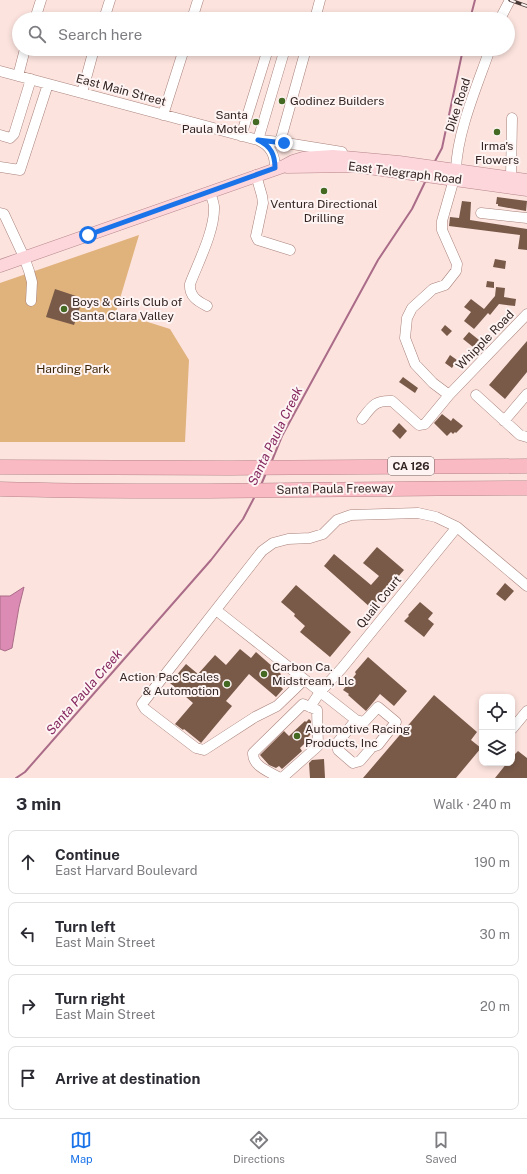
<!DOCTYPE html>
<meta charset="utf-8">
<style>
:root{--surface:#fff;--page:#f7f7f7;--text:#2b2b33;--muted:#7c7c81;--line:#e1e1e2;--accent:#1a73e8}
body{margin:0;font-family:"Public Sans",sans-serif;background:var(--page);color:var(--text)}
.controls{position:absolute;right:12px;bottom:12px;display:grid;overflow:hidden;border-radius:8px;box-shadow:0 2px 6px #0003}
.controls button{width:36px;height:36px;display:grid;place-items:center;padding:0;border:0;border-bottom:1px solid var(--line);background:var(--surface);color:var(--text);font:20px sans-serif}
.stop{position:absolute;width:12px;height:12px;margin:-9px;border:3px solid #1a73e8;border-radius:50%;background:#fff}
.stop.end{background:#1a73e8;border-color:#fff;box-shadow:0 1px 4px #0008}
.list{margin:0;padding:0;list-style:none}
h2{display:flex;justify-content:space-between;align-items:center;height:52px;margin:0;padding:0 16px;font-size:17px}
h2 small{font-size:13px;font-weight:400;color:var(--muted)}
.list li{display:grid;grid-template-columns:26px 1fr auto;gap:12px;align-items:center;box-sizing:border-box;height:64px;margin:0 8px 8px;padding:0 8px;border:1px solid var(--line);border-radius:8px}
.list b{display:block;font-size:15px;white-space:nowrap}
.list p{margin:0;font-size:13px;white-space:nowrap;color:var(--muted)}
.list em{font-size:13px;font-style:normal;color:var(--muted)}
.icon{flex:none;width:22px;height:22px;fill:none;stroke:currentColor;stroke-width:2;stroke-linecap:round;stroke-linejoin:round}
.map{position:relative;flex:none;width:527px;height:778px;overflow:hidden}
.search{position:absolute;background:var(--surface);box-shadow:0 2px 6px #0003;left:12px;right:12px;top:12px;height:44px;display:flex;align-items:center;gap:10px;box-sizing:border-box;padding:0 14px;border-radius:22px;color:var(--muted);font-size:15px}
.sheet{height:340px;background:var(--surface)}
nav{display:flex;justify-content:space-around;align-items:center;box-sizing:border-box;height:56px;border-top:1px solid var(--line);background:var(--surface);font-size:11px;color:var(--muted)}
nav a{display:grid;justify-items:center;gap:2px}
nav .on{color:var(--accent)}
.map>svg:first-child{display:block}
.green{fill:#e0b27c}
.water{fill:#dc8bb4;stroke:#aa6c88}
.lines{fill:none;stroke-linecap:round;stroke-linejoin:round}
.stream{stroke:#aa6c88;stroke-width:2}
.building{fill:#795a49}
.minor-casing{stroke:#a8827b;stroke-width:11}
.major-casing{stroke:#b5868b;stroke-width:13}
.highway-casing{stroke:#b5868b;stroke-width:15}
.minor{stroke:#fff;stroke-width:10}
.major{stroke:#fcd6db;stroke-width:12}
.highway{stroke:#fabac3;stroke-width:14}
.rail-casing{stroke:#4b3b38;stroke-width:3.5}
.rail{stroke:#fdf4f3;stroke-width:2;stroke-dasharray:6;stroke-linecap:butt}
.route{stroke:#1a73e8;stroke-width:5}
.poi-dot{fill:#446922;stroke:#fdf4f3;stroke-width:1.5}
.labels{text-anchor:middle;dominant-baseline:central;stroke-width:4;stroke-linejoin:round;paint-order:stroke}
.shield{fill:#fdf4f3;stroke:#706361;stroke-width:1}
.shield-label{font-size:11px;font-weight:bold;fill:#342522}
.street-label{font-size:12px;fill:#342522;stroke:#fdf4f3}
.poi-label{font-size:12px;fill:#342522;stroke:#fdf4f3;text-anchor:start}
.park-label{font-size:12px;fill:#3b2405;stroke:#fdf4f3}
.water-label{font-size:13px;font-style:italic;fill:#85275e;stroke:#fdf4f3}
</style>
<div class="map">
<svg width="527" height="778" viewBox="0 0 527 778">
<rect width="100%" height="100%" fill="#fce3de"/>
<path class="green" d="M 139,235 L 116,312 L 170,329 L 189,360 L 185,442 L 0,442 L 0,283 Z"/>
<path class="water" d="M 24,587 L 19,607 L 12,648 L 5,651 L 0,649 L 0,596 L 10,596 Z"/>
<g class="lines">
<path class="stream" d="M 470,19 L 475,0
M 434,163 L 442,148 L 463,49
M 271,463 L 282,436 L 378,260 L 412,209 L 426,180
M 261,485 L 266,473
M 16,778 L 25,772 L 211,560 L 243,519 L 255,496"/>
</g>
<path class="building" d="M 497,197 L 527,201 L 526,211 L 498,206 L 498,204 L 496,204 Z
M 462,201 L 471,202 L 470,220 L 527,229 L 527,250 L 518,249 L 520,235 L 449,226 L 450,217 L 459,218 Z
M 495,259 L 506,261 L 505,269 L 493,267 Z
M 487,281 L 494,282 L 494,288 L 486,287 Z
M 496,287 L 505,288 L 504,297 L 516,299 L 515,306 L 499,304 L 490,315 L 488,313 L 474,329 L 464,321 L 471,312 L 464,307 L 471,299 L 484,309 L 495,296 Z
M 55,289 L 76,296 L 75,299 L 82,301 L 74,325 L 46,317 Z
M 445,325 L 452,331 L 447,336 L 441,330 Z
M 469,332 L 479,340 L 473,347 L 463,339 Z
M 527,341 L 527,372 L 505,399 L 489,385 Z
M 450,355 L 457,360 L 452,368 L 445,363 Z
M 403,377 L 418,388 L 415,393 L 399,382 Z
M 442,414 L 451,421 L 453,418 L 463,426 L 456,433 L 455,432 L 453,434 L 451,432 L 447,436 L 434,423 Z
M 399,423 L 407,431 L 400,439 L 392,431 Z
M 377,547 L 404,570 L 371,608 L 324,566 L 334,554 L 371,585 L 379,576 L 363,563 Z
M 505,583 L 514,591 L 505,601 L 496,594 Z
M 296,585 L 351,632 L 330,657 L 300,632 L 305,626 L 294,616 L 295,614 L 281,602 Z
M 420,602 L 433,613 L 428,619 L 434,624 L 424,637 L 404,621 L 409,616 L 408,615 Z
M 240,649 L 251,658 L 256,652 L 281,674 L 278,678 L 282,681 L 279,685 L 283,689 L 276,697 L 249,674 L 226,701 L 232,706 L 201,743 L 200,742 L 184,729 L 183,730 L 175,724 L 193,703 L 170,683 L 186,664 L 198,674 L 215,655 L 226,665 Z
M 368,657 L 407,691 L 394,706 L 380,694 L 366,711 L 348,695 L 349,694 L 343,690 L 356,674 L 355,672 Z
M 434,695 L 477,732 L 471,740 L 481,748 L 456,778 L 363,778 Z
M 309,719 L 311,721 L 311,734 L 308,737 L 310,738 L 300,748 L 302,751 L 282,769 L 279,766 L 276,768 L 269,765 L 260,755 L 284,731 L 289,736 L 305,721 L 306,722 Z
M 518,751 L 527,758 L 527,778 L 495,778 L 507,763 L 512,763 L 512,757 Z
M 324,759 L 325,778 L 310,778 L 309,763 L 312,760 Z"/>
<g class="lines">
<defs>
<path id="minor" d="M 35,19 L 41,0
M 104,19 L 110,0
M 192,19 L 198,0
M 315,19 L 320,0
M 500,19 L 510,0
M 0,71 L 258,140 C 271,146 275,155 275,168
M 18,76 L 25,49
M 82,93 L 94,49
M 163,115 L 184,49
M 0,135 L 10,138 L 14,134 L 31,79
M 241,136 L 268,49
M 258,140 L 284,52 L 283,49
M 259,140 L 280,142 L 342,152
M 280,142 L 306,49
M 0,167 L 20,170 L 48,84
M 456,170 C 457,132 477,86 490,49
M 256,175 L 262,196 L 263,203 L 256,236 L 258,240 L 290,250
M 511,177 L 512,118
M 0,213 L 4,214 L 24,257 L 29,271 L 32,282 L 31,301
M 481,213 L 527,218
M 207,306 C 197,301 189,296 190,284 C 198,263 215,230 214,207 C 214,202 211,197 210,192
M 449,395 L 433,383 L 415,364 L 405,338 L 407,318 L 412,308 L 433,289 L 445,285 L 456,271 L 457,264 L 442,230 L 442,221 L 454,179
M 476,395 L 520,435 L 527,437
M 362,419 C 372,406 375,400 392,401 L 419,425 L 425,424 L 449,395 L 527,314
M 504,421 L 527,394
M 216,610 L 356,720 L 338,742 L 338,750 L 353,763 L 360,761 L 372,747 L 378,745 L 396,722 L 378,707 L 364,722 L 356,720
M 304,680 L 277,706 L 255,717 L 204,750 L 196,748 L 145,709 L 142,704 L 262,551 L 273,543 L 288,539 L 310,538 L 323,534 L 337,520 L 351,515 L 418,513 L 436,517 L 457,527 L 527,586
M 310,707 L 320,692 L 342,668 L 457,527
M 512,729 L 527,711
M 280,778 C 270,772 252,766 253,753 L 303,704 L 317,710 L 318,746 L 282,778"/>
<path id="major" d="M 287,167 L 354,166 L 527,190
M 0,266 L 282,167 L 293,161 L 303,158 L 333,156 L 399,162 L 527,180"/>
<path id="highway" d="M 0,467 L 230,468 L 527,466
M 0,489 C 176,494 351,488 527,488"/>
</defs>
<use href="#minor" class="minor-casing"/>
<use href="#major" class="major-casing"/>
<use href="#highway" class="highway-casing"/>
<use href="#minor" class="minor"/>
<use href="#major" class="major"/>
<use href="#highway" class="highway"/>
<defs>
<path id="rail" d="M 510,0 L 527,6"/>
</defs>
<use href="#rail" class="rail-casing"/>
<use href="#rail" class="rail"/>
</g>
<g class="lines">
<path class="route" d="M 88,235 L 275,168 C 275,155 271,146 258,140 L 284,143"/>
</g>
<g class="poi-dot">
<circle cx="282" cy="101" r="4"/>
<circle cx="256" cy="122" r="4"/>
<circle cx="497" cy="132" r="4"/>
<circle cx="324" cy="191" r="4"/>
<circle cx="64" cy="309" r="4"/>
<circle cx="264" cy="674" r="4"/>
<circle cx="227" cy="684" r="4"/>
<circle cx="297" cy="736" r="4"/>
</g>
<g class="labels">
<rect class="shield" x="388" y="457" width="46" height="18" rx="3"/>
<g class="shield-label">
<text x="411" y="466">CA 126</text>
</g>
<g class="street-label">
<text transform="translate(121 90) rotate(15)">East Main Street</text>
<text transform="translate(458 105) rotate(-72)">Dike Road</text>
<text transform="translate(405 173) rotate(7)">East Telegraph Road</text>
<text transform="translate(485 340) rotate(-46)">Whipple Road</text>
<text transform="translate(335 489) rotate(-1)">Santa Paula Freeway</text>
<text transform="translate(379 602) rotate(-51)">Quail Court</text>
</g>
<g class="poi-label">
<text x="290" y="101">Godinez Builders</text>
<text x="248" y="115" text-anchor="end">Santa<tspan x="248" dy="14">Paula Motel</tspan></text>
<text x="497" y="146" text-anchor="middle">Irma's<tspan x="497" dy="14">Flowers</tspan></text>
<text x="324" y="204" text-anchor="middle">Ventura Directional<tspan x="324" dy="14">Drilling</tspan></text>
<text x="72" y="302">Boys &amp; Girls Club of<tspan x="72" dy="14">Santa Clara Valley</tspan></text>
<text x="272" y="667">Carbon Ca.<tspan x="272" dy="14">Midstream, Llc</tspan></text>
<text x="219" y="677" text-anchor="end">Action Pac Scales<tspan x="219" dy="14">&amp; Automotion</tspan></text>
<text x="305" y="729">Automotive Racing<tspan x="305" dy="14">Products, Inc</tspan></text>
</g>
<g class="park-label">
<text x="73" y="369">Harding Park</text>
</g>
<g class="water-label">
<text transform="translate(275 436) rotate(-64)">Santa Paula Creek</text>
<text transform="translate(84 692) rotate(-49)">Santa Paula Creek</text>
</g>
</g>
</svg>
<div class="controls">
<button><svg class="icon" aria-label="locate" viewBox="0 0 24 24"><circle cx="12" cy="12" r="6"/><path d="M12 2v4M12 18v4M2 12h4M18 12h4"/></svg></button>
<button><svg class="icon" aria-label="layers" viewBox="0 0 24 24"><path d="M12 4l9 5-9 5-9-5zM3 14l9 5 9-5"/></svg></button>
</div>
<div class="stop" style="left:88px;top:235px"></div>
<div class="stop end" style="left:284px;top:143px"></div>
<div class="search"><svg class="icon" aria-label="search" viewBox="0 0 24 24"><circle cx="10" cy="10" r="6"/><path d="M15 15l6 6"/></svg>Search here</div>
</div>
<section class="sheet">
<h2>3 min<small>Walk · 240 m</small></h2>
<ul class="list">
<li><svg class="icon" aria-label="ahead" viewBox="0 0 24 24"><path d="M12 20V5M6 11l6-6 6 6"/></svg><div><b>Continue</b><p>East Harvard Boulevard</p></div><em>190 m</em></li>
<li><svg class="icon" aria-label="left" viewBox="0 0 24 24"><path d="M17 20v-9H6M10 6l-5 5 5 5"/></svg><div><b>Turn left</b><p>East Main Street</p></div><em>30 m</em></li>
<li><svg class="icon" aria-label="right" viewBox="0 0 24 24"><path d="M7 20v-9h11M14 6l5 5-5 5"/></svg><div><b>Turn right</b><p>East Main Street</p></div><em>20 m</em></li>
<li><svg class="icon" aria-label="arrive" viewBox="0 0 24 24"><path d="M6 21V4h12l-3 4 3 4H6"/></svg><div><b>Arrive at destination</b></div></li>
</ul>
</section>
<nav>
<a class="on"><svg class="icon" aria-label="map" viewBox="0 0 24 24"><path d="M3 6l6-2 6 2 6-2v14l-6 2-6-2-6 2zM9 4v14M15 6v14"/></svg>Map</a>
<a><svg class="icon" aria-label="directions" viewBox="0 0 24 24"><path d="M12 3l9 9-9 9-9-9zM9 14v-3h6M13 9l2 2-2 2"/></svg>Directions</a>
<a><svg class="icon" aria-label="saved" viewBox="0 0 24 24"><path d="M7 4h10v16l-5-4-5 4z"/></svg>Saved</a>
</nav>
